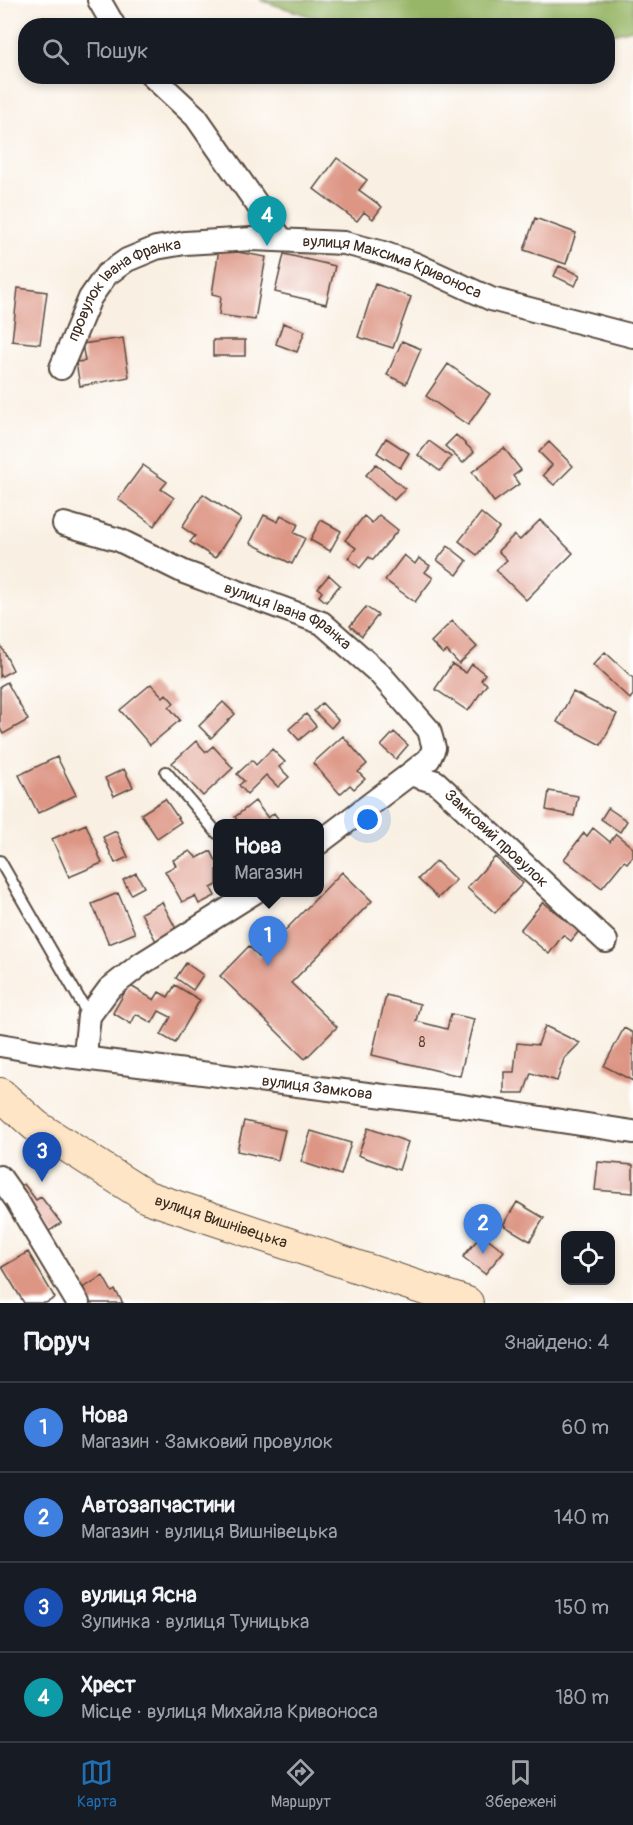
<!DOCTYPE html>
<html lang="uk">
<meta charset="utf-8">
<style>
:root{--surface:#171b24;--page:#242831;--text:#f1f3f6;--muted:#9ea1a6;--line:#363941;--accent:#1f6fb2}
body{margin:0;font-family:Pangolin,sans-serif;background:var(--page);color:var(--text)}
.controls{position:absolute;right:18px;bottom:18px;display:grid;overflow:hidden;border-radius:12px;box-shadow:0 3px 9px #0003}
.controls button{width:54px;height:54px;display:grid;place-items:center;padding:0;border:0;border-bottom:2px solid var(--line);background:var(--surface);color:var(--text);font:30px sans-serif}
.you{position:absolute;left:368px;top:820px;width:21px;height:21px;margin:-15px;border:4px solid #fff;border-radius:50%;background:#1a73e8;box-shadow:0 0 0 9px #1a73e833}
.badge{display:grid;place-items:center;width:39px;height:39px;border-radius:50%;background:var(--accent);color:#fff;font-size:20px;font-weight:700}
.pin{position:absolute;translate:-50% -50px;filter:drop-shadow(0 2px 3px #0008)}
.pin::after{content:'';position:absolute;top:32px;width:21px;height:18px;background:inherit;clip-path:polygon(0 0,100% 0,50% 100%)}
.popup{position:absolute;left:213px;top:819px;width:111px;height:78px;box-sizing:border-box;display:grid;place-content:center;border-radius:12px;background:var(--surface);filter:drop-shadow(0 2px 4px #0005);font-size:20px;white-space:nowrap;color:var(--muted)}
.popup b{font-size:22px;color:var(--text)}
.popup::after{content:'';position:absolute;left:50%;top:100%;margin-left:-12px;border:12px solid transparent;border-top-color:var(--surface)}
.list{margin:0;padding:0;list-style:none}
h2{display:flex;justify-content:space-between;align-items:center;height:78px;margin:0;padding:0 24px;font-size:26px}
h2 small{font-size:20px;font-weight:400;color:var(--muted)}
.list li{display:grid;grid-template-columns:39px 1fr auto;gap:18px;align-items:center;box-sizing:border-box;height:90px;padding:0 24px;border-top:2px solid var(--line)}
.list b{display:block;font-size:22px;white-space:nowrap}
.list p{margin:0;font-size:20px;white-space:nowrap;color:var(--muted)}
.list em{font-size:20px;font-style:normal;color:var(--muted)}
.icon{flex:none;width:33px;height:33px;fill:none;stroke:currentColor;stroke-width:2;stroke-linecap:round;stroke-linejoin:round}
.map{position:relative;flex:none;width:633px;height:1303px;overflow:hidden}
.search{position:absolute;background:var(--surface);box-shadow:0 3px 9px #0003;left:18px;right:18px;top:18px;height:66px;display:flex;align-items:center;gap:15px;box-sizing:border-box;padding:0 21px;border-radius:24px;color:var(--muted);font-size:22px}
.sheet{height:438px;background:var(--surface)}
nav{display:flex;justify-content:space-around;align-items:center;box-sizing:border-box;height:84px;border-top:2px solid var(--line);background:var(--surface);font-size:16px;color:var(--muted)}
nav a{display:grid;justify-items:center;gap:3px}
nav .on{color:var(--accent)}
.map>svg:first-child{display:block}
.forest{fill:#98b668;stroke:#6a7043;stroke-width:1.5}
.building{fill:#dd9584}
.lines{fill:none;stroke-linecap:round;stroke-linejoin:round}
.service-casing{stroke:#58483c;stroke-width:14}
.minor-casing{stroke:#58483c;stroke-width:26}
.secondary-casing{stroke:#58483c;stroke-width:34}
.service{stroke:#fff;stroke-width:10}
.minor{stroke:#fff;stroke-width:22}
.secondary{stroke:#fde5c5;stroke-width:32}
.labels{text-anchor:middle;dominant-baseline:central;stroke-width:5;stroke-linejoin:round;paint-order:stroke}
.number-label{font-size:14px;fill:#644538}
.street-label{font-size:16px;fill:#3b2a1e;stroke:#fff}
</style>
<div class="map">
<svg width="633" height="1303" viewBox="0 0 633 1303">
<rect width="100%" height="100%" fill="#fff"/>
<filter id="ink" filterUnits="userSpaceOnUse"><feTurbulence type="fractalNoise" baseFrequency=".0167" numOctaves="2"/><feDisplacementMap in="SourceGraphic" scale="12" xChannelSelector="R" yChannelSelector="G"/><feConvolveMatrix kernelMatrix="1 2 1 2 8 2 1 2 1" color-interpolation-filters="sRGB"/></filter>
<filter id="wash" filterUnits="userSpaceOnUse"><feTurbulence type="fractalNoise" baseFrequency=".008" numOctaves="4" result="noise"/><feDisplacementMap in="SourceGraphic" scale="24" xChannelSelector="R" yChannelSelector="G"/><feGaussianBlur stdDeviation="1.35" result="paint"/><feColorMatrix in="noise" values="0 0 0 0 0 0 0 0 0 0 0 0 0 0 0 0 0 1.4 0 .05"/><feComposite in="paint" operator="in"/></filter>
<g filter="url(#wash)">
<rect width="100%" height="100%" fill="#f9f0e3"/>
<path class="forest" d="M 260,0 L 633,0 L 633,29 L 608,35 L 608,26 L 337,25 Z"/>
<g id="blocks">
<path class="building" d="M 337,158 L 367,180 L 359,190 L 382,207 L 373,219 L 364,212 L 357,221 L 314,189 Z
M 535,218 L 576,233 L 566,264 L 524,250 Z
M 219,249 L 266,257 L 255,320 L 219,315 L 221,296 L 212,294 Z
M 284,254 L 335,266 L 326,304 L 275,292 Z
M 559,266 L 580,275 L 575,286 L 554,276 Z
M 375,284 L 411,297 L 393,348 L 358,337 Z
M 18,288 L 47,292 L 40,344 L 12,341 Z
M 283,323 L 305,331 L 297,352 L 276,344 Z
M 123,338 L 129,377 L 80,386 L 76,362 L 85,361 L 82,344 Z
M 213,340 L 245,340 L 245,356 L 213,356 Z
M 402,341 L 421,349 L 406,384 L 387,375 Z
M 448,364 L 490,394 L 468,425 L 426,396 Z
M 456,435 L 474,452 L 463,463 L 445,446 Z
M 386,438 L 409,453 L 400,468 L 377,453 Z
M 429,441 L 451,457 L 440,471 L 418,455 Z
M 549,442 L 573,466 L 554,485 L 543,475 L 552,465 L 539,452 Z
M 504,448 L 521,470 L 513,476 L 519,484 L 494,502 L 472,472 Z
M 376,464 L 405,489 L 394,500 L 366,475 Z
M 143,465 L 167,482 L 161,489 L 174,498 L 154,526 L 118,499 Z
M 203,494 L 241,519 L 215,558 L 190,542 L 195,536 L 182,527 Z
M 481,513 L 499,528 L 477,555 L 459,541 Z
M 264,515 L 278,522 L 281,515 L 298,524 L 294,533 L 305,538 L 292,564 L 250,543 Z
M 379,515 L 398,530 L 373,560 L 369,557 L 360,568 L 348,558 L 356,548 L 345,540 L 364,516 L 372,523 Z
M 321,520 L 341,531 L 330,551 L 310,540 Z
M 540,520 L 573,553 L 526,600 L 496,570 L 507,560 L 498,551 L 514,535 L 520,540 Z
M 448,546 L 467,561 L 457,575 L 437,560 Z
M 404,555 L 415,564 L 419,558 L 430,566 L 425,572 L 433,578 L 415,602 L 385,580 Z
M 329,575 L 340,585 L 326,602 L 319,596 L 322,592 L 318,588 Z
M 366,607 L 378,615 L 362,636 L 350,626 Z
M 452,621 L 477,647 L 459,664 L 447,651 L 443,654 L 431,642 Z
M 0,644 L 13,670 L 0,677 Z
M 605,652 L 633,678 L 633,695 L 630,699 L 593,665 Z
M 452,664 L 466,673 L 472,664 L 485,674 L 481,680 L 487,684 L 468,711 L 435,689 Z
M 7,682 L 28,720 L 3,734 L 0,728 L 0,686 Z
M 151,684 L 163,697 L 166,694 L 174,703 L 169,707 L 180,720 L 150,745 L 120,710 Z
M 573,692 L 617,714 L 601,745 L 557,722 Z
M 223,702 L 235,714 L 211,738 L 199,726 Z
M 322,703 L 338,720 L 331,728 L 314,711 Z
M 306,714 L 316,726 L 299,740 L 289,729 Z
M 394,732 L 408,745 L 396,759 L 381,746 Z
M 343,736 L 367,764 L 358,772 L 365,779 L 354,789 L 350,785 L 340,794 L 313,763 Z
M 196,741 L 206,752 L 213,746 L 233,768 L 203,796 L 172,763 Z
M 272,749 L 285,762 L 279,767 L 289,777 L 278,787 L 266,775 L 247,794 L 239,785 L 244,781 L 237,774 L 252,760 L 256,765 Z
M 57,757 L 76,795 L 38,813 L 19,775 Z
M 124,769 L 133,787 L 114,796 L 105,778 Z
M 549,791 L 578,796 L 574,816 L 546,810 Z
M 165,799 L 181,822 L 157,838 L 141,814 Z
M 255,801 L 268,818 L 274,813 L 282,824 L 240,824 L 235,817 Z
M 608,808 L 627,821 L 620,832 L 601,819 Z
M 86,824 L 102,863 L 69,877 L 52,839 Z
M 593,828 L 610,842 L 616,834 L 633,848 L 633,856 L 627,863 L 624,861 L 602,888 L 564,859 L 584,833 L 587,836 Z
M 116,831 L 128,857 L 115,863 L 103,837 Z
M 190,851 L 197,858 L 211,851 L 217,863 L 217,885 L 211,888 L 215,896 L 199,904 L 195,896 L 182,902 L 165,871 L 176,866 L 173,860 Z
M 495,857 L 523,883 L 495,913 L 467,888 Z
M 436,861 L 456,880 L 438,898 L 418,879 Z
M 342,872 L 372,901 L 291,983 L 337,1027 L 305,1059 L 220,976 L 249,946 L 259,957 Z
M 136,873 L 144,887 L 131,894 L 123,880 Z
M 118,893 L 135,933 L 109,944 L 92,904 Z
M 162,902 L 177,931 L 156,941 L 141,913 Z
M 543,902 L 579,931 L 571,941 L 563,935 L 549,954 L 520,930 Z
M 186,963 L 203,975 L 193,990 L 176,978 Z
M 129,985 L 154,1000 L 159,992 L 168,997 L 175,985 L 200,1000 L 175,1043 L 161,1035 L 171,1017 L 159,1011 L 152,1023 L 136,1014 L 131,1024 L 113,1013 Z
M 386,995 L 420,1004 L 416,1021 L 447,1029 L 451,1014 L 474,1019 L 460,1076 L 372,1055 Z
M 545,1026 L 580,1043 L 564,1059 L 557,1081 L 531,1073 L 524,1093 L 504,1093 L 504,1072 L 514,1072 L 517,1043 L 538,1045 Z
M 624,1028 L 633,1033 L 633,1081 L 604,1066 Z
M 244,1121 L 285,1130 L 278,1160 L 237,1151 Z
M 368,1128 L 408,1142 L 399,1170 L 358,1155 Z
M 311,1131 L 351,1143 L 341,1175 L 301,1162 Z
M 598,1162 L 633,1165 L 633,1193 L 595,1190 Z
M 24,1184 L 36,1200 L 41,1197 L 61,1223 L 49,1231 L 17,1189 Z
M 517,1202 L 544,1218 L 530,1241 L 503,1225 Z
M 482,1234 L 504,1251 L 485,1274 L 463,1257 Z
M 28,1252 L 55,1298 L 46,1303 L 24,1303 L 2,1267 Z
M 103,1276 L 112,1292 L 115,1290 L 123,1303 L 87,1303 L 79,1290 Z"/>
</g>
</g>
<g filter="url(#ink)">
<use href="#blocks" fill-opacity="0" stroke="#58483c" stroke-width="1.5"/>
<g class="lines">
<defs>
<path id="service" d="M 166,772 L 217,833
M 0,861 L 89,1016"/>
<g id="minor">
<path d="M 99,0 L 114,26"/>
<path d="M 152,76 L 196,117 L 282,240"/>
<path id="s1" d="M 61,368 L 90,298 L 106,275 L 127,260 L 156,248 L 185,243 L 252,239 L 344,243 L 380,252 L 415,264 L 491,299 L 633,336"/>
<path id="s2" d="M 64,524 L 119,540 L 184,572 L 322,623 L 379,673 L 429,730 L 434,748 L 429,759 L 410,774"/>
<path id="s3" d="M 319,843 L 410,774 L 436,782 L 606,941"/>
<path id="s4" d="M 0,1045 L 59,1055 L 463,1106 L 633,1132"/>
<path d="M 86,1057 L 86,1044 L 89,1016 L 109,989 L 141,964 L 255,892"/>
<path d="M 0,1177 L 17,1201 L 78,1303"/>
</g>
<g id="secondary">
<path id="s5" d="M 0,1094 L 36,1126 L 147,1197 L 467,1303"/>
</g>
</defs>
<use href="#service" class="service-casing"/>
<use href="#minor" class="minor-casing"/>
<use href="#secondary" class="secondary-casing"/>
<use href="#service" class="service"/>
<use href="#minor" class="minor"/>
<use href="#secondary" class="secondary"/>
</g>
</g>
<g class="labels">
<g class="number-label">
<text x="422" y="1042">8</text>
</g>
<g class="street-label">
<text stroke="none"><textPath href="#s1" startOffset="402">вулиця Максима Кривоноса</textPath></text>
<text stroke="none"><textPath href="#s1" startOffset="108">провулок Івана Франка</textPath></text>
<text stroke="none"><textPath href="#s2" startOffset="243">вулиця Івана Франка</textPath></text>
<text stroke="none"><textPath href="#s3" startOffset="224">Замковий провулок</textPath></text>
<text stroke="none"><textPath href="#s4" startOffset="320">вулиця Замкова</textPath></text>
<text stroke="none"><textPath href="#s5" startOffset="258">вулиця Вишнівецька</textPath></text>
</g>
</g>
</svg>
<div class="controls">
<button><svg class="icon" aria-label="locate" viewBox="0 0 24 24"><circle cx="12" cy="12" r="6"/><path d="M12 2v4M12 18v4M2 12h4M18 12h4"/></svg></button>
</div>
<div class="you"></div>
<div class="pin badge" style="left:268px;top:966px;background:#3f7fe0">1</div>
<div class="popup"><b>Нова</b>Магазин</div>
<div class="pin badge" style="left:483px;top:1254px;background:#3f7fe0">2</div>
<div class="pin badge" style="left:42px;top:1182px;background:#1a4fb4">3</div>
<div class="pin badge" style="left:267px;top:246px;background:#0f9aa8">4</div>
<div class="search"><svg class="icon" aria-label="search" viewBox="0 0 24 24"><circle cx="10" cy="10" r="6"/><path d="M15 15l6 6"/></svg>Пошук</div>
</div>
<section class="sheet">
<h2>Поруч<small>Знайдено: 4</small></h2>
<ul class="list">
<li><span class="badge" style="background:#3f7fe0">1</span><div><b>Нова</b><p>Магазин · Замковий провулок</p></div><em>60 m</em></li>
<li><span class="badge" style="background:#3f7fe0">2</span><div><b>Автозапчастини</b><p>Магазин · вулиця Вишнівецька</p></div><em>140 m</em></li>
<li><span class="badge" style="background:#1a4fb4">3</span><div><b>вулиця Ясна</b><p>Зупинка · вулиця Туницька</p></div><em>150 m</em></li>
<li><span class="badge" style="background:#0f9aa8">4</span><div><b>Хрест</b><p>Місце · вулиця Михайла Кривоноса</p></div><em>180 m</em></li>
</ul>
</section>
<nav>
<a class="on"><svg class="icon" aria-label="map" viewBox="0 0 24 24"><path d="M3 6l6-2 6 2 6-2v14l-6 2-6-2-6 2zM9 4v14M15 6v14"/></svg>Карта</a>
<a><svg class="icon" aria-label="directions" viewBox="0 0 24 24"><path d="M12 3l9 9-9 9-9-9zM9 14v-3h6M13 9l2 2-2 2"/></svg>Маршрут</a>
<a><svg class="icon" aria-label="saved" viewBox="0 0 24 24"><path d="M7 4h10v16l-5-4-5 4z"/></svg>Збережені</a>
</nav>
